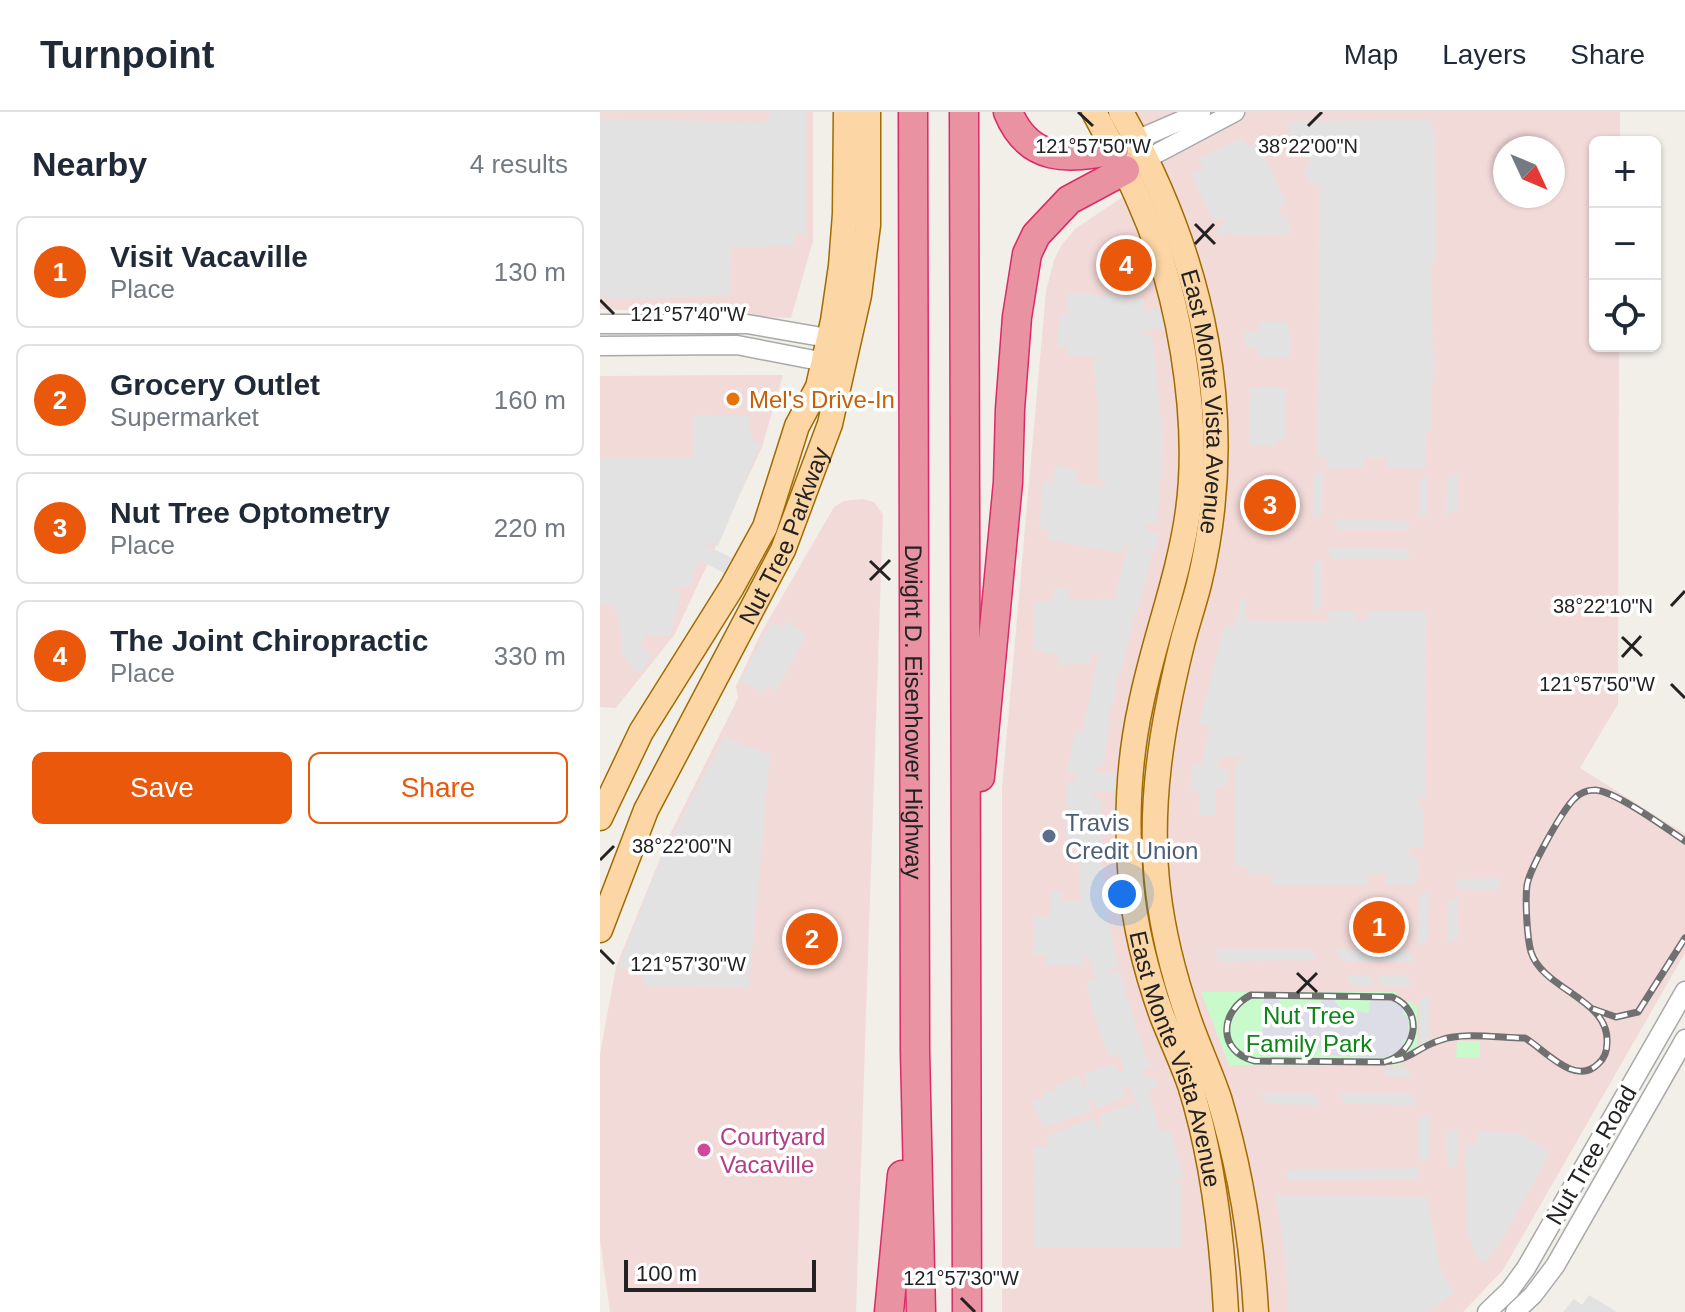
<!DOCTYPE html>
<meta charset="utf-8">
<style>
:root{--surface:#fff;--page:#f2f2f3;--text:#1f2937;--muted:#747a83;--line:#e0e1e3;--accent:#ea580c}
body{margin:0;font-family:Helvetica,sans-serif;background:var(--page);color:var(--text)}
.controls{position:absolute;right:24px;top:24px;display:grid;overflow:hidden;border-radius:12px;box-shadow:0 2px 6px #0004}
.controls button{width:72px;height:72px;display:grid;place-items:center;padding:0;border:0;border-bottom:2px solid var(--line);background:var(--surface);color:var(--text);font:40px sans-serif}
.compass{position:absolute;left:893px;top:24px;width:72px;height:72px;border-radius:50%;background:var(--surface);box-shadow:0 2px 6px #0004;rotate:134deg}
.scale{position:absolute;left:24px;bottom:20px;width:192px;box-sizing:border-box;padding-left:8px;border:4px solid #222;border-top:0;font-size:22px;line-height:28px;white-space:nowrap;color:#222;-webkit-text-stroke:6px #fff;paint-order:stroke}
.you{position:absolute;left:522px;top:782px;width:28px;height:28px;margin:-20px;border:6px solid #fff;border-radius:50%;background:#1a73e8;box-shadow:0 0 0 12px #1a73e833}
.badge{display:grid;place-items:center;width:52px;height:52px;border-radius:50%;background:var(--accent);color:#fff;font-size:26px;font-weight:700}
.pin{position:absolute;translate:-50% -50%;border:4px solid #fff;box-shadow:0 2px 8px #0006}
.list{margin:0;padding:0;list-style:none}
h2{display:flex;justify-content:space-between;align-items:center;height:104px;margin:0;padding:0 32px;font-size:34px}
h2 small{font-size:26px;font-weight:400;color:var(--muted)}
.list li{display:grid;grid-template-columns:52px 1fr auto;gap:24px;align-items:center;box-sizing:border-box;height:112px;margin:0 16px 16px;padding:0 16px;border:2px solid var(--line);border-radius:12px}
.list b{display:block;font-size:30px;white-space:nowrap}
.list p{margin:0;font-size:26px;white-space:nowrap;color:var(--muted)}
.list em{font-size:26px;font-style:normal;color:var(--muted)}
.actions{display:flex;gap:16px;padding:24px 32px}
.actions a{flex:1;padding:18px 0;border:2px solid var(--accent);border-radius:12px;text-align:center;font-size:28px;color:var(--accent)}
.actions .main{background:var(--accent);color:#fff}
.icon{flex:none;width:44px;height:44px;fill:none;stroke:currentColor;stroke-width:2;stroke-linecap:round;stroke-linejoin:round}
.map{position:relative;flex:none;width:1085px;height:1200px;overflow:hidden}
header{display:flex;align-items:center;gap:48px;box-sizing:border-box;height:112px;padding:0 40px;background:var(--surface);border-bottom:2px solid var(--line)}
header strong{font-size:38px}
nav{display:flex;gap:44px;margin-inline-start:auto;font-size:28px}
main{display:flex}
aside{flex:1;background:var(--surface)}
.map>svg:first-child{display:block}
.commercial{fill:#f2dad9;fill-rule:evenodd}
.park{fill:#c8facc}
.parking{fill:#e2e2e2}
.plaza{fill:#dddde8}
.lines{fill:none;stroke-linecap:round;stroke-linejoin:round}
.minor-casing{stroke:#a9a9a9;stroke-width:21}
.major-casing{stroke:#a06b00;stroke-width:27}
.highway-casing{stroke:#dc2a67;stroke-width:31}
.minor{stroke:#fff;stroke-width:18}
.major{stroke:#fcd6a4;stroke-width:24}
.highway{stroke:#e892a2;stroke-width:28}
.rail-casing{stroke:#707070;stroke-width:7}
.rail{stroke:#fff;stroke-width:4;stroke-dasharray:12;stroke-linecap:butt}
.ticks{fill:none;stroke:#222;stroke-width:3}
.food-dot{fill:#e8710a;stroke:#fff;stroke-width:3}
.service-dot{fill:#5c6f8a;stroke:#fff;stroke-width:3}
.hotel-dot{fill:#d1479c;stroke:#fff;stroke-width:3}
.labels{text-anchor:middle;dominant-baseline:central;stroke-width:7;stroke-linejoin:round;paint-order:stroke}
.food-label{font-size:24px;fill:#c56008;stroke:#fff;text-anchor:start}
.street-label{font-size:24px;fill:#222;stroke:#fff}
.service-label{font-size:24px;fill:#4e5e75;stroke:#fff;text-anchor:start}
.park-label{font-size:24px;fill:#0c8416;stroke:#fff}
.hotel-label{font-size:24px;fill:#b23c85;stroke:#fff;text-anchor:start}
.ticks-label{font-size:20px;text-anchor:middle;fill:#222;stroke:#fff;stroke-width:7;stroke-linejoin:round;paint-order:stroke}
</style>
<header>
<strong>Turnpoint</strong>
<nav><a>Map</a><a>Layers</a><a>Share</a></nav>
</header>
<main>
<aside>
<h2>Nearby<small>4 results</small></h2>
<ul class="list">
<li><span class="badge">1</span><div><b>Visit Vacaville</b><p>Place</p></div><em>130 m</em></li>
<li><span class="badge">2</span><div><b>Grocery Outlet</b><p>Supermarket</p></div><em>160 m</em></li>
<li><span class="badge">3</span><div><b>Nut Tree Optometry</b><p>Place</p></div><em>220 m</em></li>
<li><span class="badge">4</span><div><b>The Joint Chiropractic</b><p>Place</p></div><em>330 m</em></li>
</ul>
<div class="actions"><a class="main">Save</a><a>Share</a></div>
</aside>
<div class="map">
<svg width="1085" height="1200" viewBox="0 0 1085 1200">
<rect width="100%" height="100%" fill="#f2efe9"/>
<path class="commercial" d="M 0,0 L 213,0 L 213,129 L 191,206 L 0,197 Z
M 534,0 L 1020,0 L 1020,30 L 995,30 L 995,234 L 1019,234 L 1018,592 L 980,656 L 1085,722 L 1085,841 L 903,1158 L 863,1200 L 402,1200 L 402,676 L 446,179 L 454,148 L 461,134 L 475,117 L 564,57 ZM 905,36 L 953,36 L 953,84 L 905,84 Z
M 183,263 L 162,335 L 75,522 L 16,596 L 0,595 L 0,264 Z
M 262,387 L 274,390 L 283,402 L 256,1200 L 10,1200 L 0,1128 L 0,942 L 16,855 L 70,722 L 138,586 L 136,574 L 161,521 L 234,395 L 244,389 Z"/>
<path class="park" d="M 601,880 L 795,880 L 805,890 L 812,890 L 813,893 L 817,894 L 817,939 L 800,947 L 801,953 L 629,953 Z
M 857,929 L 880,929 L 880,946 L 856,945 Z"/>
<path class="parking" d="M 169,0 L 205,0 L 206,122 L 195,122 L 195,133 L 130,136 L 129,184 L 0,186 L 0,7 L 168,10 Z
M 831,8 L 831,18 L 834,19 L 836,148 L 832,150 L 833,269 L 831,271 L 831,320 L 826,320 L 825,357 L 787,356 L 786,346 L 765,346 L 763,356 L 727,357 L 726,344 L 718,347 L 719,72 L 711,72 L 703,57 L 709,56 L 709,46 L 699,45 L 699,35 L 692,35 L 686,9 Z
M 642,26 L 647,35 L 658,30 L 687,92 L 678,96 L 683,105 L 688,107 L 691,122 L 633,123 L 630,119 L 620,124 L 617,116 L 626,111 L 623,106 L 614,110 L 591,61 L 603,56 L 599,46 Z
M 468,180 L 544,187 L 544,199 L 561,197 L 566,218 L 560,216 L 548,217 L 542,223 L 552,224 L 562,315 L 559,316 L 562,320 L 562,347 L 559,352 L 562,353 L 557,412 L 547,411 L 546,415 L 548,419 L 559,421 L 556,439 L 543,440 L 552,442 L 538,499 L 535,499 L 520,561 L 518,561 L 513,592 L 511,592 L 504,654 L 494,655 L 498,661 L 516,661 L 515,679 L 495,680 L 492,685 L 502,687 L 500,712 L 502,713 L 503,740 L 500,741 L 505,771 L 502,772 L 509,803 L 507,808 L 509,808 L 514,834 L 512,839 L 515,839 L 518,854 L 508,859 L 511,861 L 520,859 L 526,879 L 524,884 L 527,884 L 535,909 L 534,915 L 537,915 L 545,940 L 543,941 L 551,954 L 542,959 L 545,967 L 554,964 L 557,974 L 548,979 L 560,1020 L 571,1019 L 576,1040 L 574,1041 L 578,1045 L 583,1066 L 571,1070 L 581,1072 L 582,1135 L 434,1135 L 433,1034 L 448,1035 L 446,1024 L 494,1006 L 498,1015 L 502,1015 L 499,1004 L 534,991 L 537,1000 L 539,999 L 529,973 L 523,976 L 526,985 L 497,996 L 492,987 L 488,989 L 492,998 L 444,1015 L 434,996 L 433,988 L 443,988 L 444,980 L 452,979 L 457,984 L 454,974 L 479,964 L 483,974 L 487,973 L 484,963 L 509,953 L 514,953 L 518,961 L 524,958 L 519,942 L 509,945 L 492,897 L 486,871 L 495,867 L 490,845 L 483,844 L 483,853 L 446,854 L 446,843 L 433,843 L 433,806 L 449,806 L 451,780 L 462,780 L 462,790 L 481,789 L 477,729 L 465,728 L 467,669 L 476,670 L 478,663 L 467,660 L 475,620 L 483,620 L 498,543 L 491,541 L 490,552 L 458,553 L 458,541 L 443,541 L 442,537 L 433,537 L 433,489 L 452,489 L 455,475 L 470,478 L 470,488 L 514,487 L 528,434 L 524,432 L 523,441 L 448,428 L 450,418 L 439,416 L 443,369 L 454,369 L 455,354 L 477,358 L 476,370 L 503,375 L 506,373 L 505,369 L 498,368 L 498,296 L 493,249 L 502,246 L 474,243 L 472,245 L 467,242 L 467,235 L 457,235 L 460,203 L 469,203 L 466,197 Z
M 659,210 L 688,210 L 688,217 L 690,219 L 690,246 L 658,246 L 658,236 L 646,236 L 646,220 L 658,220 Z
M 649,276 L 686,276 L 686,328 L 676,329 L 676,334 L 649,334 Z
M 94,303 L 150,304 L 149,316 L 153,329 L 161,332 L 118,434 L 108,429 L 105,433 L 132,446 L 124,461 L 99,448 L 90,474 L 72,475 L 73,479 L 82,479 L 70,524 L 45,523 L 40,533 L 52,544 L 40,561 L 32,556 L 21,540 L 21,518 L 13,493 L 1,492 L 0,500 L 0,345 L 94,345 Z
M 723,359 L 722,402 L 713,407 L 713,364 Z
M 857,360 L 857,397 L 846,403 L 847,365 Z
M 828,364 L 828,401 L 820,405 L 820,368 Z
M 733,407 L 807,409 L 811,418 L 739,418 Z
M 726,436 L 805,437 L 810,447 L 733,448 Z
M 722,447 L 721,495 L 713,502 L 713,452 Z
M 640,487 L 646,487 L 646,505 L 651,510 L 728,510 L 729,499 L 757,500 L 757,510 L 766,510 L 767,499 L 826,500 L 825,685 L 820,686 L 820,696 L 823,696 L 823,735 L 810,735 L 810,746 L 818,746 L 817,772 L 785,773 L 785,761 L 779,761 L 768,762 L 768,773 L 672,773 L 671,761 L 648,761 L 647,754 L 636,754 L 636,650 L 646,650 L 645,646 L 622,646 L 618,649 L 618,656 L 628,658 L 626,674 L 616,675 L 615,704 L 599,704 L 600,681 L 590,679 L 593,652 L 602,653 L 609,614 L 599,611 L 625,513 L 634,515 L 637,502 L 640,502 Z
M 187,509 L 206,524 L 176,579 L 167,573 L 163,581 L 140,568 L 172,510 L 183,515 Z
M 124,625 L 170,643 L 149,875 L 44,873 L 43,862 L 18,856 L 62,744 Z
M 900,766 L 900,777 L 857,777 L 856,767 Z
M 829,779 L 828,828 L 818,833 L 819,785 Z
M 857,785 L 858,826 L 847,833 L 847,790 Z
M 710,837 L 717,848 L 620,849 L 613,838 Z
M 734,837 L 807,838 L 814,849 L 741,849 Z
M 746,863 L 770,864 L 776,874 L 752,873 Z
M 776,863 L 807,863 L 812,874 L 782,874 Z
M 829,882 L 829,931 L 819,936 L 819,888 Z
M 781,956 L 806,956 L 812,966 L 788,966 Z
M 660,981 L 714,982 L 722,993 L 667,992 Z
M 738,981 L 811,982 L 818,993 L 746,992 Z
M 829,1002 L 829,1045 L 818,1050 L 818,1008 Z
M 857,1016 L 857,1052 L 847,1058 L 846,1021 Z
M 878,1020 L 920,1021 L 950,1040 L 904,1125 L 884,1152 L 877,1146 L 867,1120 L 865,1031 L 877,1031 Z
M 817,1056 L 818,1068 L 687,1068 L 687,1058 Z
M 676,1083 L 827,1085 L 840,1156 L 854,1180 L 828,1200 L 688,1200 L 686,1150 Z
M 989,1183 L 1017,1200 L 963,1200 L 974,1187 L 982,1193 Z"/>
<path class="plaza" d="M 664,886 L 679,887 L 679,900 L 715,900 L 722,888 L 733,887 L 741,897 L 768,901 L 771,887 L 788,886 L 803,896 L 803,903 L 808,904 L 809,927 L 804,927 L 802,938 L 785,946 L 723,943 L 715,931 L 676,929 L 676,944 L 661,944 Z"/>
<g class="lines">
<defs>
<path id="minor" d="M 527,32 L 601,0
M 535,53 L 635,0
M 0,212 L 147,212 L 239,228
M 0,234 L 137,233 L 235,252
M 887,1200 L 910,1178 L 926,1156 L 1085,879
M 915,1200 L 933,1183 L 955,1154 L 1085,927"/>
<g id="major">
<path id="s1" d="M 494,0 C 509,29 526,58 539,89 C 578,175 601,304 588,399 C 579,465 554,527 541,592 C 528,651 526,712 531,771 C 535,816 547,862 562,904 C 571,927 582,950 590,973 C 613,1046 622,1124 626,1200"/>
<path id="s2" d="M 521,0 C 604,146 639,307 599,472 C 594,492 587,512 582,532 C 562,613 548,695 558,778 C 563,821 574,864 588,905 C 597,932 610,959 619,986 C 640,1056 652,1128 656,1200"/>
<path d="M 0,706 L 41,620 L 132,475 L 165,415 L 197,314 L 218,275 L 233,209 L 241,154 L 245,102 L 246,0"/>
<path id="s3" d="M 0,818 L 46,698 L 183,438 L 230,312 L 259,183 L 268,113 L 268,0"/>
</g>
<g id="highway">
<path id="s4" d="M 313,0 L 315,939 L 321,1200"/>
<path d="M 364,0 L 367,1200"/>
<path d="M 408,0 C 429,51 468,47 514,38"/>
<path d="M 380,665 L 408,370 L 410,297 L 417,205 L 427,142 L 436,123 L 469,88 L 525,58"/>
<path d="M 289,1200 L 302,1063"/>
</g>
</defs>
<use href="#minor" class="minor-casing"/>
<use href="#major" class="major-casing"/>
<use href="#highway" class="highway-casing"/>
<use href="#minor" class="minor"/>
<use href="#major" class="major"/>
<use href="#highway" class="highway"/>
<defs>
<path id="rail" d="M 993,897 L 1016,905 L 1038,900 L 1085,826
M 784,950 C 816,942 826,899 792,885 L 651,883 C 619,899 617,940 655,949 L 776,950 C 813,950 812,937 841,928 C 863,920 901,926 925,926 C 944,937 975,975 998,952 C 1004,947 1007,939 1007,931 C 1010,887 943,878 931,840 C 927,826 925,788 927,773 C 930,756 961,701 973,688 C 979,681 987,678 995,678 C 1015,679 1066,716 1085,729"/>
</defs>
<use href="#rail" class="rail-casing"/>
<use href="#rail" class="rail"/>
</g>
<path class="ticks" d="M 478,0 L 493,14M 708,14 L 722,0M 595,112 L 615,132M 595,132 L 614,112M 0,188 L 14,202M 270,449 L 290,468M 270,468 L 290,448M 1071,494 L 1085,479M 1022,525 L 1042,544M 1022,545 L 1041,524M 1071,572 L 1085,586M 0,748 L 14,734M 0,838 L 14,852M 697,861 L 717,880M 697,881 L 717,861M 361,1186 L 375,1200"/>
<circle class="food-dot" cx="133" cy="287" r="8"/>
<circle class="service-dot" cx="449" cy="724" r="8"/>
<circle class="hotel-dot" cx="104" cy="1038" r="8"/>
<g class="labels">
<g class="food-label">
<text x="149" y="287">Mel's Drive-In</text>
</g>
<g class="street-label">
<text stroke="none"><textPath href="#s2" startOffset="306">East Monte Vista Avenue</textPath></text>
<text stroke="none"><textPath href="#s3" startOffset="436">Nut Tree Parkway</textPath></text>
<text stroke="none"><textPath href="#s4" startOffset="600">Dwight D. Eisenhower Highway</textPath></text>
<text stroke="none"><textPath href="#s1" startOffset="978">East Monte Vista Avenue</textPath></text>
<text transform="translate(991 1043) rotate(-60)">Nut Tree Road</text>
</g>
<g class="service-label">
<text x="465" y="710">Travis<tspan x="465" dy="28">Credit Union</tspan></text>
</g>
<g class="park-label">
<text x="709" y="903">Nut Tree<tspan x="709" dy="28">Family Park</tspan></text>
</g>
<g class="hotel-label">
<text x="120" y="1024">Courtyard<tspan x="120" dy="28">Vacaville</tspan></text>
</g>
</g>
<g class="ticks-label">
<text x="493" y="41">121°57'50"W</text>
<text x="708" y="41">38°22'00"N</text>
<text x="88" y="209">121°57'40"W</text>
<text x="1003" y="501">38°22'10"N</text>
<text x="997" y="579">121°57'50"W</text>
<text x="82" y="741">38°22'00"N</text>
<text x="88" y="859">121°57'30"W</text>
<text x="361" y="1173">121°57'30"W</text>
</g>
</svg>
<div class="controls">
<button>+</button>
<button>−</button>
<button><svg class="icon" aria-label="locate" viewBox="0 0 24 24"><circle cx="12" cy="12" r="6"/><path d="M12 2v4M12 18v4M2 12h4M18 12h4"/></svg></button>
</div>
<svg class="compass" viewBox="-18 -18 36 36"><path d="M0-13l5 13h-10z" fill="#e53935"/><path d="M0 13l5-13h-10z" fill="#747a83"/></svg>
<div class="scale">100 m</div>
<div class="you"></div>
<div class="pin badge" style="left:779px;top:815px">1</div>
<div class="pin badge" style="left:212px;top:827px">2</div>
<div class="pin badge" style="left:670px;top:393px">3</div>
<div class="pin badge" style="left:526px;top:153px">4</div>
</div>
</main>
